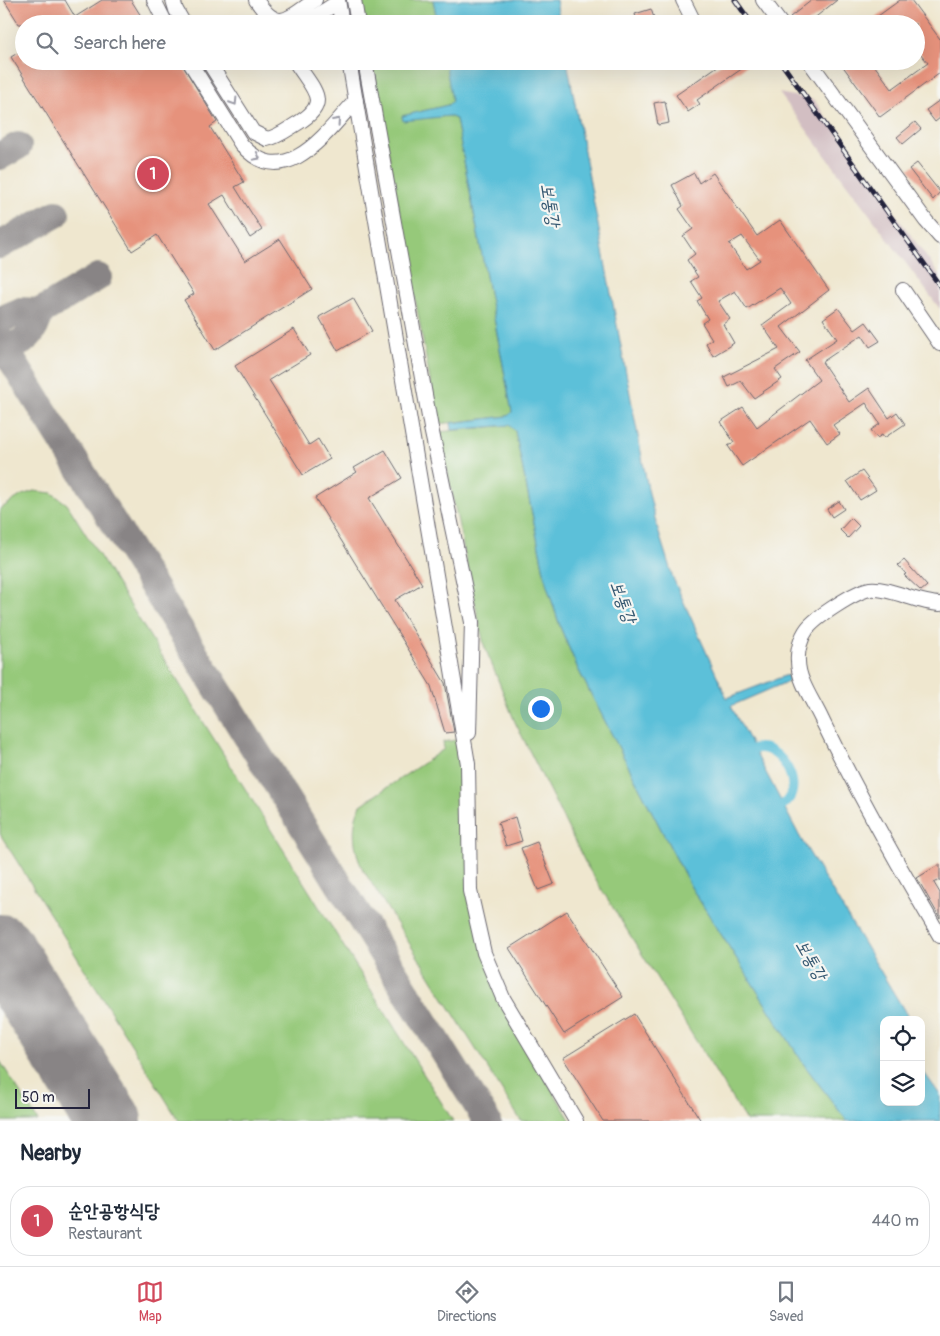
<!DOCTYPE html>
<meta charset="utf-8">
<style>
:root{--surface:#fff;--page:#f6f6f7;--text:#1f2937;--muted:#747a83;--line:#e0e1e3;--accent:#d1495b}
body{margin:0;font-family:Pangolin,"Poor Story",sans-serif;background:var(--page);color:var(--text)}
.controls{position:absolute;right:15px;bottom:15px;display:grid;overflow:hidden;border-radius:10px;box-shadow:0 5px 20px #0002}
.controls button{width:45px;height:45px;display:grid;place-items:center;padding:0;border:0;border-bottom:1px solid var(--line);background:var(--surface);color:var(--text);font:25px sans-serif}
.scale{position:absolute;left:15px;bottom:12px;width:75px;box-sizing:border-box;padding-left:5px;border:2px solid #22223b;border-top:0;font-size:14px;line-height:18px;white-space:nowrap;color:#22223b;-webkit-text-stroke:4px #f6f6f2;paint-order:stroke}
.you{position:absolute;left:540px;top:708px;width:18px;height:18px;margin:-12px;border:4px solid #fff;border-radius:50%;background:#1a73e8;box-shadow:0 0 0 8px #1a73e833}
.badge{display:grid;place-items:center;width:32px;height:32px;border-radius:50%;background:var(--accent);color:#fff;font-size:16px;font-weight:700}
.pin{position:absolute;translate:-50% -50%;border:2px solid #fff;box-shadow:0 1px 5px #0006}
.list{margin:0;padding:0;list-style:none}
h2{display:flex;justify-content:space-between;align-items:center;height:65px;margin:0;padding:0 20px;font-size:21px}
h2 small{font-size:16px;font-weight:400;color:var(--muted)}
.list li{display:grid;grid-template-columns:32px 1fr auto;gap:15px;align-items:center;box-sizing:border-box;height:70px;margin:0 10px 10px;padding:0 10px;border:1px solid var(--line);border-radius:20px}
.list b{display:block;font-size:19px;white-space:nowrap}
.list p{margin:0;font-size:16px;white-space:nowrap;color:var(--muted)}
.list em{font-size:16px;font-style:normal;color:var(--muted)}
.icon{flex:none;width:28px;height:28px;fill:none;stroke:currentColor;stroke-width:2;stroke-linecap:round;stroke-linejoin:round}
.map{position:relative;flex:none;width:940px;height:1121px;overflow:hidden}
.search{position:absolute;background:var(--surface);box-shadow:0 5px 20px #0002;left:15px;right:15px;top:15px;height:55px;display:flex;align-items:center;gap:12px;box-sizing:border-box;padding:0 18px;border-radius:28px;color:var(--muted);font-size:19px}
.sheet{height:145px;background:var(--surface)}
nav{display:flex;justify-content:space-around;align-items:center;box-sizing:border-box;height:70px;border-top:1px solid var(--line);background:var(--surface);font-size:14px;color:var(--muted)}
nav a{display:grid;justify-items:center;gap:2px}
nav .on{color:var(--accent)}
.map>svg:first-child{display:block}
.industrial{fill:#d2bec2}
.green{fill:#96c97a;stroke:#5c765a}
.water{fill:#5bc0d9;stroke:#3e718a}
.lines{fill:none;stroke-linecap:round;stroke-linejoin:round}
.canal{stroke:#5bc0d9;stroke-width:10}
.taxiway{stroke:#888485;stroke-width:28}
.runway{stroke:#888485;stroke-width:68}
.building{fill:#e6927c;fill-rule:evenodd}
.minor-casing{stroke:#6a676f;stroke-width:16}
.minor{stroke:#fff;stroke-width:14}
.rail-casing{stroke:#22223b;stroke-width:5}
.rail{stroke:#f6f6f2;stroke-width:3;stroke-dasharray:9;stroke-linecap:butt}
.oneway{stroke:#9c9ca7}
.labels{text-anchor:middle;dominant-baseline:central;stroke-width:4.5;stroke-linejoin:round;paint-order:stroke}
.water-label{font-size:18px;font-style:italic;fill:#365972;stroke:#f6f6f2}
</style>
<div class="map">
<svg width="940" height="1121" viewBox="0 0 940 1121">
<rect width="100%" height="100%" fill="#f6f6f2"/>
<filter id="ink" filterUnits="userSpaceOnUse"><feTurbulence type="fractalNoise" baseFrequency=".02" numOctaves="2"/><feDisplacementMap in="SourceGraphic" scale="10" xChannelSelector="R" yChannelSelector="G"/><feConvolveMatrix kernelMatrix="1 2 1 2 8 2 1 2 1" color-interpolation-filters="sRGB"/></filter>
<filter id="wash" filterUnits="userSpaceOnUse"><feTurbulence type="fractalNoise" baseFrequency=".0096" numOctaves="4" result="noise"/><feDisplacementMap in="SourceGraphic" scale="20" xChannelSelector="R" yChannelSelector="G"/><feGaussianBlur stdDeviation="1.12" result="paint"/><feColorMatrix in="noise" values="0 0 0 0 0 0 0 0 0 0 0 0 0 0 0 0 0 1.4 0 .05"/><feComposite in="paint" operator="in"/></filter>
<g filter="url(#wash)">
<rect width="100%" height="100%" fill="#efe7cf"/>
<path class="industrial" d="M 779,93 L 814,100 L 940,276 L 940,309 Z"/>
<path class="green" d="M 362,0 L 433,0 L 438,24 L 366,24 Z
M 372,61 L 445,61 L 453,101 L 448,105 L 402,116 L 403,120 L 449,116 L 456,119 L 512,412 L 508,416 L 438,424 Z
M 509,425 L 515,431 L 547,586 L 561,629 L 578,669 L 691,887 L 805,1066 L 847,1121 L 746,1121 L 587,866 L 515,722 L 484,645 L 439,432 Z
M 34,491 L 52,493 L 67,504 L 453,1121 L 179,1121 L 0,834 L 0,509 L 22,495 Z
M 456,740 L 462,774 L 463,827 L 497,999 L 571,1121 L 521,1121 L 362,868 C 354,850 350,824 361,805 L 444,749 L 443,742 Z
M 0,1061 L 38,1121 L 0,1121 Z"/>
<path class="water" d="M 433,0 L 556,0 L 560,24 L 438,24 Z
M 445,61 L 567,61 L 648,489 L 657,527 L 673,578 L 727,698 L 787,675 L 789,681 L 731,706 L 801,839 L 910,1020 L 884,1020 L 884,1102 L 921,1102 L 921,1038 L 923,1071 L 940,1095 L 940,1121 L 847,1121 L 805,1066 L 691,887 L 578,669 L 561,629 L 547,586 L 515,431 L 509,425 L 452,430 L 451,423 L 508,416 L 512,412 L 456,119 L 449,116 L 403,121 L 402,116 L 448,105 L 452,101 Z"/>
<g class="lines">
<path class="canal" d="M 741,754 C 747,752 753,748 760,748 C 781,748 803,784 787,801 C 783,806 776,809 771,813"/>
<path class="taxiway" d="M 0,156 L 18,146
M 0,245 L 56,214
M 0,320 L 21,311 L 40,312 L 98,277
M 0,341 L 487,1121
M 2,345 C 23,349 36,331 40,312"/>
<path class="runway" d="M 0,948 L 108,1121"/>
</g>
<g id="blocks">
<path class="building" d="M 4,0 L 65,0 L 75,17 L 102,0 L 131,0 L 146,24 L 19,24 Z
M 812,0 L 837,0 L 807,24 L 796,24 L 790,17 Z
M 900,0 L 911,0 L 940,39 L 940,73 L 880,117 L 839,61 L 871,61 L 892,89 L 928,63 L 916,48 L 916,24 L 867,24 Z
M 651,9 L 656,24 L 638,24 L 635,14 Z
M 24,49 L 24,61 L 180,61 L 217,122 L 210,127 L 244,182 L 235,187 L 262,230 L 250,238 L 224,195 L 209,204 L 245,261 L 280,239 L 312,289 L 215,350 L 184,300 L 194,294 L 157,235 L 132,251 L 11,57 Z
M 725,61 L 753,61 L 697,100 L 700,104 L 688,112 L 676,95 Z
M 940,100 L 940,118 L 935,122 L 926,110 Z
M 665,101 L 669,123 L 658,125 L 654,103 Z
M 915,122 L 921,129 L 903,144 L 897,137 Z
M 917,163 L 940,192 L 933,200 L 909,169 Z
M 694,173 L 699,183 L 713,173 L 757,236 L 780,220 L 829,290 L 781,327 L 800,352 L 775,369 L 782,379 L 754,398 L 741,381 L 729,387 L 724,377 L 779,349 L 762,325 L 791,304 L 780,288 L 747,309 L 735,291 L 718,301 L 730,319 L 723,324 L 734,343 L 713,356 L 706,343 L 712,339 L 702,323 L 708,319 L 697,301 L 702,298 L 691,281 L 698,277 L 687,260 L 695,254 L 683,236 L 693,229 L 679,209 L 683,206 L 672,185 ZM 742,236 L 760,260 L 746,269 L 729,244 Z
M 353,298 L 372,331 L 338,351 L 319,317 Z
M 838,308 L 855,330 L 866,322 L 880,341 L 870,347 L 862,335 L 822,362 L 849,402 L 869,388 L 889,418 L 897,412 L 905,424 L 884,438 L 882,435 L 877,438 L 871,430 L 880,424 L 866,403 L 833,425 L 840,434 L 827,443 L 810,419 L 742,466 L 728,446 L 734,442 L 720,422 L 743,407 L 757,427 L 819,380 L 805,360 L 837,339 L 823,319 Z
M 294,329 L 310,355 L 269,380 L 309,445 L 318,439 L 330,459 L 303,475 L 235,366 Z
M 385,450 L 402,478 L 369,498 L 422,584 L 395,600 L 445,683 L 454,732 L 445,733 L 431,686 L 315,498 L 357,472 L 354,468 Z
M 862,471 L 876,490 L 860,500 L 847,481 Z
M 839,501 L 844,509 L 832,517 L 827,509 Z
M 851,518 L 859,526 L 848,538 L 840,530 Z
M 904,560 L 927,586 L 921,591 L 904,575 L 906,574 L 898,565 Z
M 515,817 L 522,841 L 506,846 L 498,823 Z
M 537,842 L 554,884 L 538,890 L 521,848 Z
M 940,864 L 940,880 L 934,883 L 940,893 L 940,918 L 917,878 Z
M 567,911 L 623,997 L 564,1034 L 509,948 Z
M 634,1014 L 701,1121 L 603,1121 L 563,1058 Z"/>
</g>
</g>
<g filter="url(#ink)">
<use href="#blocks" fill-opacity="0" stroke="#6a676f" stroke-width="1"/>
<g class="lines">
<defs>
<path id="minor" d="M 154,0 L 166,24
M 173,0 L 176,10 L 184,24
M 256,0 C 279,34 288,18 315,0
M 338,0 L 342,24
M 354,0 L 358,24
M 683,0 L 695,24
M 763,0 L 781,24
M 304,24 L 338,2
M 189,61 L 241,144 C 284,194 327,132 356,100
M 208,61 L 253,132 L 267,139 C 278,137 288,129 298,123 C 333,102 312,89 295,61
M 349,61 L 468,764 L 470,891 L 484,953 L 503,998 L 576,1121
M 365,61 L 431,428 L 472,622 L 469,733
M 809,61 L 926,221 L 940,237
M 903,290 L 940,344
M 940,604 C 917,603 889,587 870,589 C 856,591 816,617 807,629 C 801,637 797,651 798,661 C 798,681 814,702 822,720 C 858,794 898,865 940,936"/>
</defs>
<use href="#minor" class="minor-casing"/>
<use href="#minor" class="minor"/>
<defs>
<path id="rail" d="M 735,0 L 752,24
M 780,61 L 940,286"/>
</defs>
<use href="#rail" class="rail-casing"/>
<use href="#rail" class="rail"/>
</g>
<defs><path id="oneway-chevron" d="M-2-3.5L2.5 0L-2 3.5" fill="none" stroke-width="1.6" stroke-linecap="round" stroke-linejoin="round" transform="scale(1.25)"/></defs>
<g class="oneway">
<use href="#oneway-chevron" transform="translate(234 102) rotate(58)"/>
<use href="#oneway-chevron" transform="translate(337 121) rotate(-48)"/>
<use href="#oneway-chevron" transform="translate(257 157) rotate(28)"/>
</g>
</g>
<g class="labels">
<g class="water-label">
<text transform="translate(550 205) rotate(81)">보통강</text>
<text transform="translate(623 602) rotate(70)">보통강</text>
<text transform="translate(811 960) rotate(60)">보통강</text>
</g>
</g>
</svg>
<div class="controls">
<button><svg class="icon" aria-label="locate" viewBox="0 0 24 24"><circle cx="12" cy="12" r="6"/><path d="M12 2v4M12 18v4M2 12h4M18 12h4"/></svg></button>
<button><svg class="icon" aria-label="layers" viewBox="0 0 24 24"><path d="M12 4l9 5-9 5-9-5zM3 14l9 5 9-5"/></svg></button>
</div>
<div class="scale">50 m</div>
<div class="you"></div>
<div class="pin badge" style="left:153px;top:174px">1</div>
<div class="search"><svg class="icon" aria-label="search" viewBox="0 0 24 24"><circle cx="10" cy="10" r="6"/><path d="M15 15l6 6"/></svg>Search here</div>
</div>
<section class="sheet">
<h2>Nearby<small></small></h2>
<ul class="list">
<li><span class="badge">1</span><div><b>순안공항식당</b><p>Restaurant</p></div><em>440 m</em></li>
</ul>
</section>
<nav>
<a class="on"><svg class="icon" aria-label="map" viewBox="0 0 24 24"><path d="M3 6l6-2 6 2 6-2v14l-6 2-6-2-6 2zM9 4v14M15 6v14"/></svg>Map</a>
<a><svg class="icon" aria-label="directions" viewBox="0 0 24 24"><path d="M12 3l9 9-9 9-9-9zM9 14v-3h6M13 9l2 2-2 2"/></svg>Directions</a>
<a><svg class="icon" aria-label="saved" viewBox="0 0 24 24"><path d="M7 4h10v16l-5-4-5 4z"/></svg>Saved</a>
</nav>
